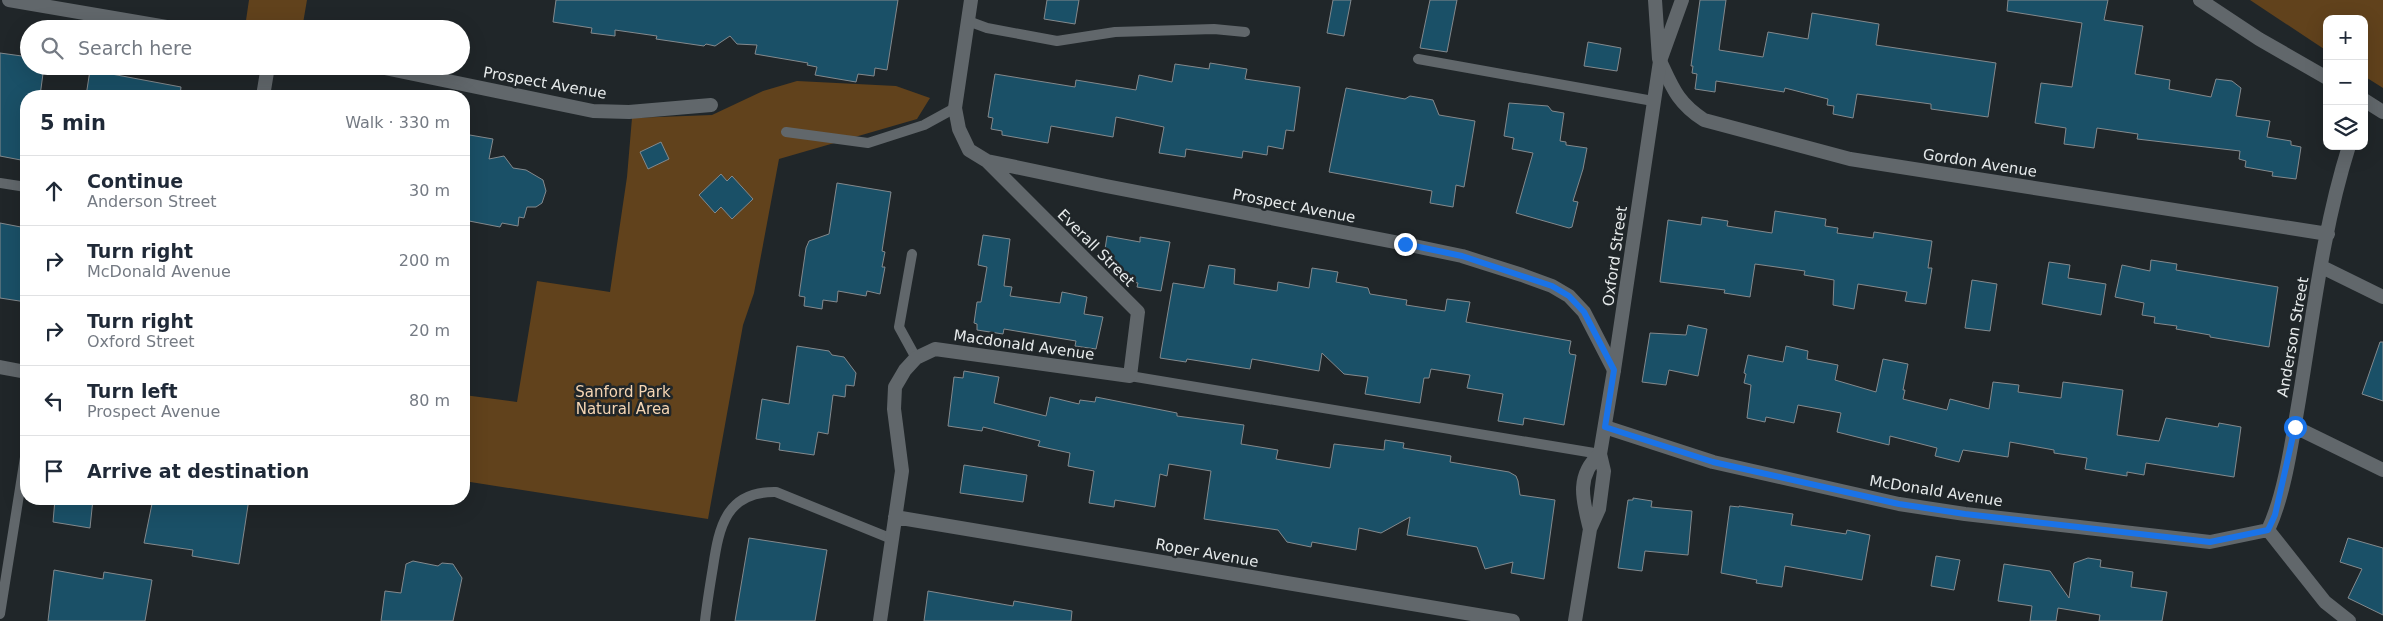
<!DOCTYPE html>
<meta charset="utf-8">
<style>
:root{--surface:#fff;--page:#f6f6f7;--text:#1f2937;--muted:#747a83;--line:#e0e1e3}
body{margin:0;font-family:"DejaVu Sans",sans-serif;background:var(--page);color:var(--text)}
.controls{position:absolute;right:15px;top:15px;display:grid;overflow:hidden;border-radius:10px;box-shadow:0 5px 20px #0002}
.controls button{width:45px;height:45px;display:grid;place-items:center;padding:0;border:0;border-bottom:1px solid var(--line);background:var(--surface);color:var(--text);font:25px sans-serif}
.stop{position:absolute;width:15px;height:15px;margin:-11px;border:4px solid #1a73e8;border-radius:50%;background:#fff}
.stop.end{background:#1a73e8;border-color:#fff;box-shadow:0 1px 5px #0008}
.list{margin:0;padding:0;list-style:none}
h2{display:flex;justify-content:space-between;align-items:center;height:65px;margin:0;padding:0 20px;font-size:21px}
h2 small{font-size:16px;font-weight:400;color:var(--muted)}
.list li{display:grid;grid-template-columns:32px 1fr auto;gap:15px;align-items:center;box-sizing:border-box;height:70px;padding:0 20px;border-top:1px solid var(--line)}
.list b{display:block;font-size:19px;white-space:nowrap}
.list p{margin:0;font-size:16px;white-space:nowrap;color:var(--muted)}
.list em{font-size:16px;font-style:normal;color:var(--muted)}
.icon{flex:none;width:28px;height:28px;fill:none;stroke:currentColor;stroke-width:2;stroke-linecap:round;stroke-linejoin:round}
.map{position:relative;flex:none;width:2383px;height:621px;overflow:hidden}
.search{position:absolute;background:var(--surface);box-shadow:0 5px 20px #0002;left:20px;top:20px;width:450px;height:55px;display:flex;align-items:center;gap:12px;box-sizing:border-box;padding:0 18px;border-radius:28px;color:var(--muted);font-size:19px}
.panel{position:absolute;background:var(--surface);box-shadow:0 5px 20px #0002;left:20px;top:90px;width:450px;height:415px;border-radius:20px}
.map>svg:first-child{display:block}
.green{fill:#61421c}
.building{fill:#1a5067;stroke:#83898d}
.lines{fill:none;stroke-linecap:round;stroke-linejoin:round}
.service{stroke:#61676b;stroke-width:10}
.minor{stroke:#61676b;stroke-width:14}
.tertiary{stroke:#61676b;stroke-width:14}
.route{stroke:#1a73e8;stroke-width:6}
.labels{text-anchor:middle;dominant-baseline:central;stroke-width:5;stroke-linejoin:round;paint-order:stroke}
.street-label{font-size:15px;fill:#e6eaeb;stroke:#202629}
.park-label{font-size:15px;fill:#f5d5b3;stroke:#202629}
</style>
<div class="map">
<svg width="2383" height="621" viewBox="0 0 2383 621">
<rect width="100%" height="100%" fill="#202629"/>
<path class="green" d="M 249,0 L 307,0 L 302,29 L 245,27 Z
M 2250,0 L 2383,0 L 2383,88 L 2364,76 L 2364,19 L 2327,19 L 2327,51 Z
M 797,81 L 896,86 L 930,98 L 917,119 L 779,159 L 754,293 L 743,325 L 708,519 L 464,481 L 464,395 L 517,402 L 537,281 L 610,292 L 627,177 L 632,118 L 712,115 L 763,91 Z"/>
<path class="building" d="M 556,0 L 898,0 L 887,70 L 875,68 L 874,76 L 858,74 L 856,82 L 815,75 L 817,67 L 807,65 L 808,63 L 755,54 L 757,45 L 737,44 L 730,36 L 715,46 L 706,44 L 704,46 L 656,39 L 657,36 L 615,30 L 615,36 L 591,33 L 592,28 L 553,22 Z
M 1047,0 L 1079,0 L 1075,24 L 1044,19 Z
M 1333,0 L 1351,0 L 1344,36 L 1327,33 Z
M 1430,0 L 1457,0 L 1447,52 L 1420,48 Z
M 1700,0 L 1726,0 L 1719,50 L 1763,57 L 1768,32 L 1808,39 L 1812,13 L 1879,24 L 1876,45 L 1996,63 L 1988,117 L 1931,109 L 1931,104 L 1857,94 L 1853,118 L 1833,114 L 1834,106 L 1827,105 L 1828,99 L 1785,88 L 1784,92 L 1716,81 L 1715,92 L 1695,89 L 1697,74 L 1692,73 L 1693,66 L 1691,66 Z
M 2008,0 L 2108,0 L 2104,20 L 2143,26 L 2135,74 L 2170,80 L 2169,89 L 2211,97 L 2216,79 L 2232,81 L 2241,88 L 2236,116 L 2270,121 L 2267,137 L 2291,141 L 2291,145 L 2301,147 L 2296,179 L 2272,176 L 2273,172 L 2245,167 L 2246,161 L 2239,159 L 2240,151 L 2137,139 L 2138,134 L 2097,128 L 2094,148 L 2064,144 L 2066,128 L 2035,123 L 2041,83 L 2072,87 L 2082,23 L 2007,11 Z
M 1588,42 L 1621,48 L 1617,71 L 1584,66 Z
M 0,53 L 29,57 L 29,66 L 44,66 L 40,96 L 26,96 L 26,161 L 0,156 Z
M 1210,63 L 1247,69 L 1245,79 L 1300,87 L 1294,131 L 1286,130 L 1283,149 L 1268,146 L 1267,155 L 1243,151 L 1242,158 L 1186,149 L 1185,157 L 1159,153 L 1164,127 L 1116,117 L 1113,137 L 1051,126 L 1048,143 L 1002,135 L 1002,131 L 991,129 L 993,118 L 988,117 L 995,74 L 1075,87 L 1076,80 L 1136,90 L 1139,75 L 1172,82 L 1175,64 L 1209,69 Z
M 90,70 L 181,87 L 180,96 L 86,96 Z
M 1346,88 L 1405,99 L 1410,96 L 1433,100 L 1439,115 L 1475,121 L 1464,187 L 1456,185 L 1453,207 L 1430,203 L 1432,191 L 1329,172 Z
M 1509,103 L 1548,106 L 1552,111 L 1564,113 L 1560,141 L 1566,142 L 1566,145 L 1587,148 L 1583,169 L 1573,201 L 1578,202 L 1572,227 L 1569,228 L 1516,213 L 1533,153 L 1512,149 L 1514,138 L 1504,136 Z
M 464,134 L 493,139 L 489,159 L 504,156 L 513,168 L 526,170 L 543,180 L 546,191 L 542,203 L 536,207 L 527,207 L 524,218 L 519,217 L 518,226 L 502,223 L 500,227 L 464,220 Z
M 661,142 L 669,159 L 648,169 L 640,152 Z
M 721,174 L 727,181 L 732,176 L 753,199 L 732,219 L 721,207 L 715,213 L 699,195 Z
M 837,183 L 891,192 L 882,251 L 885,252 L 882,267 L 885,267 L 880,294 L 867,291 L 866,296 L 838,291 L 837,302 L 823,300 L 822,309 L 804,306 L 805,297 L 799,296 L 806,248 L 809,241 L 829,234 Z
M 1775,211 L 1826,219 L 1825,226 L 1838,228 L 1837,233 L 1873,238 L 1874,232 L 1932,241 L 1928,268 L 1932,268 L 1926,304 L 1905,301 L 1907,292 L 1858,284 L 1854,309 L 1833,305 L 1834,280 L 1804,275 L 1805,271 L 1755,264 L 1750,297 L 1724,293 L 1725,290 L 1660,282 L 1668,220 L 1701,225 L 1702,217 L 1728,221 L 1727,226 L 1772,233 Z
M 0,223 L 26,228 L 26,302 L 0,298 Z
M 983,235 L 1010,239 L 1004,286 L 1012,287 L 1010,296 L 1060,303 L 1062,292 L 1087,297 L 1084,314 L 1103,317 L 1096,349 L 1075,346 L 1076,341 L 1004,329 L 1003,334 L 977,330 L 977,324 L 974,323 L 977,302 L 981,302 L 987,267 L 978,265 Z
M 1107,236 L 1140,242 L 1140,237 L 1170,242 L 1161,291 L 1137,287 L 1138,283 L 1126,281 L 1104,256 Z
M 2151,260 L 2177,264 L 2176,270 L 2278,287 L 2269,347 L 2210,337 L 2210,335 L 2176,329 L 2177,326 L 2154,323 L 2155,317 L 2142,315 L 2144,303 L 2115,297 L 2122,265 L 2150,271 Z
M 2049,262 L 2070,265 L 2068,278 L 2106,284 L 2101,315 L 2042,304 Z
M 1209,265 L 1235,269 L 1234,284 L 1277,291 L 1278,282 L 1309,288 L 1312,268 L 1338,272 L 1336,282 L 1368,288 L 1370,294 L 1407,300 L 1406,305 L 1445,311 L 1447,299 L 1470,302 L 1466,322 L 1571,341 L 1569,351 L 1570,354 L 1576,355 L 1564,425 L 1524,418 L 1523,425 L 1498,421 L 1503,394 L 1467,388 L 1470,375 L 1431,369 L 1429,378 L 1424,378 L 1420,403 L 1365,394 L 1368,377 L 1344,374 L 1322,353 L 1319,371 L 1252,359 L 1250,369 L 1187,359 L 1186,362 L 1160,358 L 1173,283 L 1204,288 Z
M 1972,280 L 1997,284 L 1990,331 L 1965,328 Z
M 1688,325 L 1707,329 L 1698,376 L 1669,370 L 1666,385 L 1642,382 L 1650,333 L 1686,335 Z
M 2380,342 L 2383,342 L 2383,401 L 2362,394 Z
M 797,346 L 829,351 L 832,355 L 844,357 L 856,373 L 854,386 L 846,385 L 845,397 L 833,395 L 828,434 L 818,432 L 814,455 L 779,450 L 780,443 L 756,439 L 762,399 L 789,404 Z
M 1786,346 L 1808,351 L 1807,359 L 1838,365 L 1835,380 L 1876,392 L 1883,359 L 1908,364 L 1903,390 L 1905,390 L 1903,399 L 1947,410 L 1950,399 L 1989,409 L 1993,382 L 2019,385 L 2018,392 L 2061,398 L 2063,382 L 2123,390 L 2117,435 L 2159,441 L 2166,418 L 2218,427 L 2219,423 L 2241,427 L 2234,477 L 2146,463 L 2144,475 L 2127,472 L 2127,476 L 2085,469 L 2087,458 L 2054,453 L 2054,450 L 2010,442 L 2008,457 L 1963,450 L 1959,462 L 1935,456 L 1937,448 L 1890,436 L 1889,445 L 1837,432 L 1841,413 L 1798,405 L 1794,423 L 1766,417 L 1765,422 L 1747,418 L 1751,385 L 1744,383 L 1746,374 L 1744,373 L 1748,355 L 1783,362 Z
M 964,371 L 999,377 L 994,403 L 1046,416 L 1050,397 L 1079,404 L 1080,400 L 1095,402 L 1096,397 L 1177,413 L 1177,416 L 1244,425 L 1241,444 L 1278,450 L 1276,459 L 1330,468 L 1334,444 L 1384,450 L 1385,440 L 1404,443 L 1403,448 L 1451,456 L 1450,462 L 1509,472 L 1516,476 L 1518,481 L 1520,495 L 1555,500 L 1544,579 L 1511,573 L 1513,562 L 1485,569 L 1477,547 L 1407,535 L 1410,517 L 1381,533 L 1359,528 L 1356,550 L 1312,542 L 1311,547 L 1287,542 L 1278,530 L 1204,519 L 1211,471 L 1169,464 L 1167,476 L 1160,474 L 1155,507 L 1115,500 L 1114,507 L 1089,503 L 1094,471 L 1068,466 L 1070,453 L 1038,446 L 1040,441 L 983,427 L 982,431 L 948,426 L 954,377 L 963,378 Z
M 964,465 L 1027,475 L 1023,502 L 960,493 Z
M 1633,498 L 1652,501 L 1651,507 L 1692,511 L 1688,555 L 1645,551 L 1642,571 L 1618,568 L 1628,500 L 1633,500 Z
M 55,499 L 93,499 L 90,528 L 53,522 Z
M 153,499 L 249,499 L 239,564 L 192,556 L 193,550 L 144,543 Z
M 1730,506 L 1739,507 L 1739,506 L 1793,514 L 1791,525 L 1846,534 L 1847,530 L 1870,535 L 1862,580 L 1785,566 L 1782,587 L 1756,583 L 1757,580 L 1721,573 Z
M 749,538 L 827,550 L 815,621 L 735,621 Z
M 2348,538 L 2383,548 L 2383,615 L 2348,598 L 2362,569 L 2340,562 Z
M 1936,556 L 1960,560 L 1954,590 L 1931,586 Z
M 2088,558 L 2101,560 L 2100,567 L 2133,572 L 2131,587 L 2167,592 L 2162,621 L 2099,621 L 2100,615 L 2058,608 L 2056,621 L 2030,621 L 2032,606 L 1998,601 L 2004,564 L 2050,571 L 2069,598 L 2074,563 Z
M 413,561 L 438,566 L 442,563 L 453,564 L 462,578 L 453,621 L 381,621 L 385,591 L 401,593 L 406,564 Z
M 54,570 L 103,579 L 104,572 L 152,580 L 145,621 L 48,621 Z
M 928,591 L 1013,606 L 1014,601 L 1072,611 L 1071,621 L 924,621 Z"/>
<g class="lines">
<path class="service" d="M 968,21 L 987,28 L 1057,41 L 1115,32 L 1214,29 L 1245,32
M 1418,59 L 1653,101
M 786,132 L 868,143 L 924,125 L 955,108
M 0,183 L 26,187
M 912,254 L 899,327 L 916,358
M 1130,376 L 1600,454
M 0,614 L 26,451
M 705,621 C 707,603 710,585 713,567 C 719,527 726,491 776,492 L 892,539"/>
<path class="minor" d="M 9,0 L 178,29
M 971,0 L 955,108 L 959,129 L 969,150 L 987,161 L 1106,186 L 1405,244 L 1462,256 L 1522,275 L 1552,286 L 1569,296 L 1584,312 L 1614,370
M 1660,61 C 1673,89 1678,103 1704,120 L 1850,159 L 2328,234
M 375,66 L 593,111 L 629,112 L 711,105
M 263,96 L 268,66
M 2322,267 L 2383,297
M 0,367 L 26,372
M 1605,427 L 1713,462 L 1899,504 L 1965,514 L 2210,542 L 2268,530
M 2295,427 L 2383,470
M 895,517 L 1513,621
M 2268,530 C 2285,494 2292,440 2299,400 C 2313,316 2323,228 2349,146
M 2268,530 L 2325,602 L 2349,621
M 880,621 L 902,471 L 894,409 L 895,387 L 905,370 L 916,358 L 935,349 L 1130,376 L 1138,312 L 987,161"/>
<path class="tertiary" d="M 1655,0 L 1659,59
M 2200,0 L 2259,39 L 2327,78
M 2364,100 L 2383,112
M 1590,529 C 1583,501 1575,476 1600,454
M 1575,621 L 1590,529 L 1599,509 L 1604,471 L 1600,454 L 1614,370 L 1660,61 L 1682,0"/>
</g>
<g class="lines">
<path class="route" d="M 1405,244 L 1462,256 L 1552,286 L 1569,296 L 1584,312 L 1614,370 L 1605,427 L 1713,462 L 1899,504 L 1965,514 L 2210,542 L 2268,530 L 2275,515 L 2295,427"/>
</g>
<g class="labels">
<g class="street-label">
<text transform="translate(545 83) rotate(10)">Prospect Avenue</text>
<text transform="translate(1980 163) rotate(9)">Gordon Avenue</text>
<text transform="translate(1294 206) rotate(11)">Prospect Avenue</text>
<text transform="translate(1096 248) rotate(45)">Everall Street</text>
<text transform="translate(1615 256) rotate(-82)">Oxford Street</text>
<text transform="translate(2293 337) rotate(-80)">Anderson Street</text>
<text transform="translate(1024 345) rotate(8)">Macdonald Avenue</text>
<text transform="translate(1936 491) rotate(9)">McDonald Avenue</text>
<text transform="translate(1207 553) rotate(10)">Roper Avenue</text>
</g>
<g class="park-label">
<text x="623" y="392">Sanford Park<tspan x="623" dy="17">Natural Area</tspan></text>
</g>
</g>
</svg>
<div class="controls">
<button>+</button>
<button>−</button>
<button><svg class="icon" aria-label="layers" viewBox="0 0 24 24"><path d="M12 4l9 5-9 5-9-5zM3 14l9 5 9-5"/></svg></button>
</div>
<div class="stop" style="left:2295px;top:427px"></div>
<div class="stop end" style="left:1405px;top:244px"></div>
<div class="search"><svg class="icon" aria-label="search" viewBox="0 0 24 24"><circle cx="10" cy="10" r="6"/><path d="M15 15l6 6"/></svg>Search here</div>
<section class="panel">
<h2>5 min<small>Walk · 330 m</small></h2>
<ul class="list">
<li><svg class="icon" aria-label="ahead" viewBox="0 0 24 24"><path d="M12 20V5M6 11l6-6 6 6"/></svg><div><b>Continue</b><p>Anderson Street</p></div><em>30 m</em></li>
<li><svg class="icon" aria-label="right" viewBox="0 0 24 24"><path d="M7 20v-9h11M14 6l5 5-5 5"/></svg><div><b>Turn right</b><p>McDonald Avenue</p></div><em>200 m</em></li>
<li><svg class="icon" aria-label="right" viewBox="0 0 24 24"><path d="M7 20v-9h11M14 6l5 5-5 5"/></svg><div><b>Turn right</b><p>Oxford Street</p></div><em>20 m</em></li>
<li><svg class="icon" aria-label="left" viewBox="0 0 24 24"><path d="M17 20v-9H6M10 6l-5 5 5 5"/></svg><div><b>Turn left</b><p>Prospect Avenue</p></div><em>80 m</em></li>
<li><svg class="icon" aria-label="arrive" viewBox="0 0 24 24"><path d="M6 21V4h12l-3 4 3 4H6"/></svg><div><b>Arrive at destination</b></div></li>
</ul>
</section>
</div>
